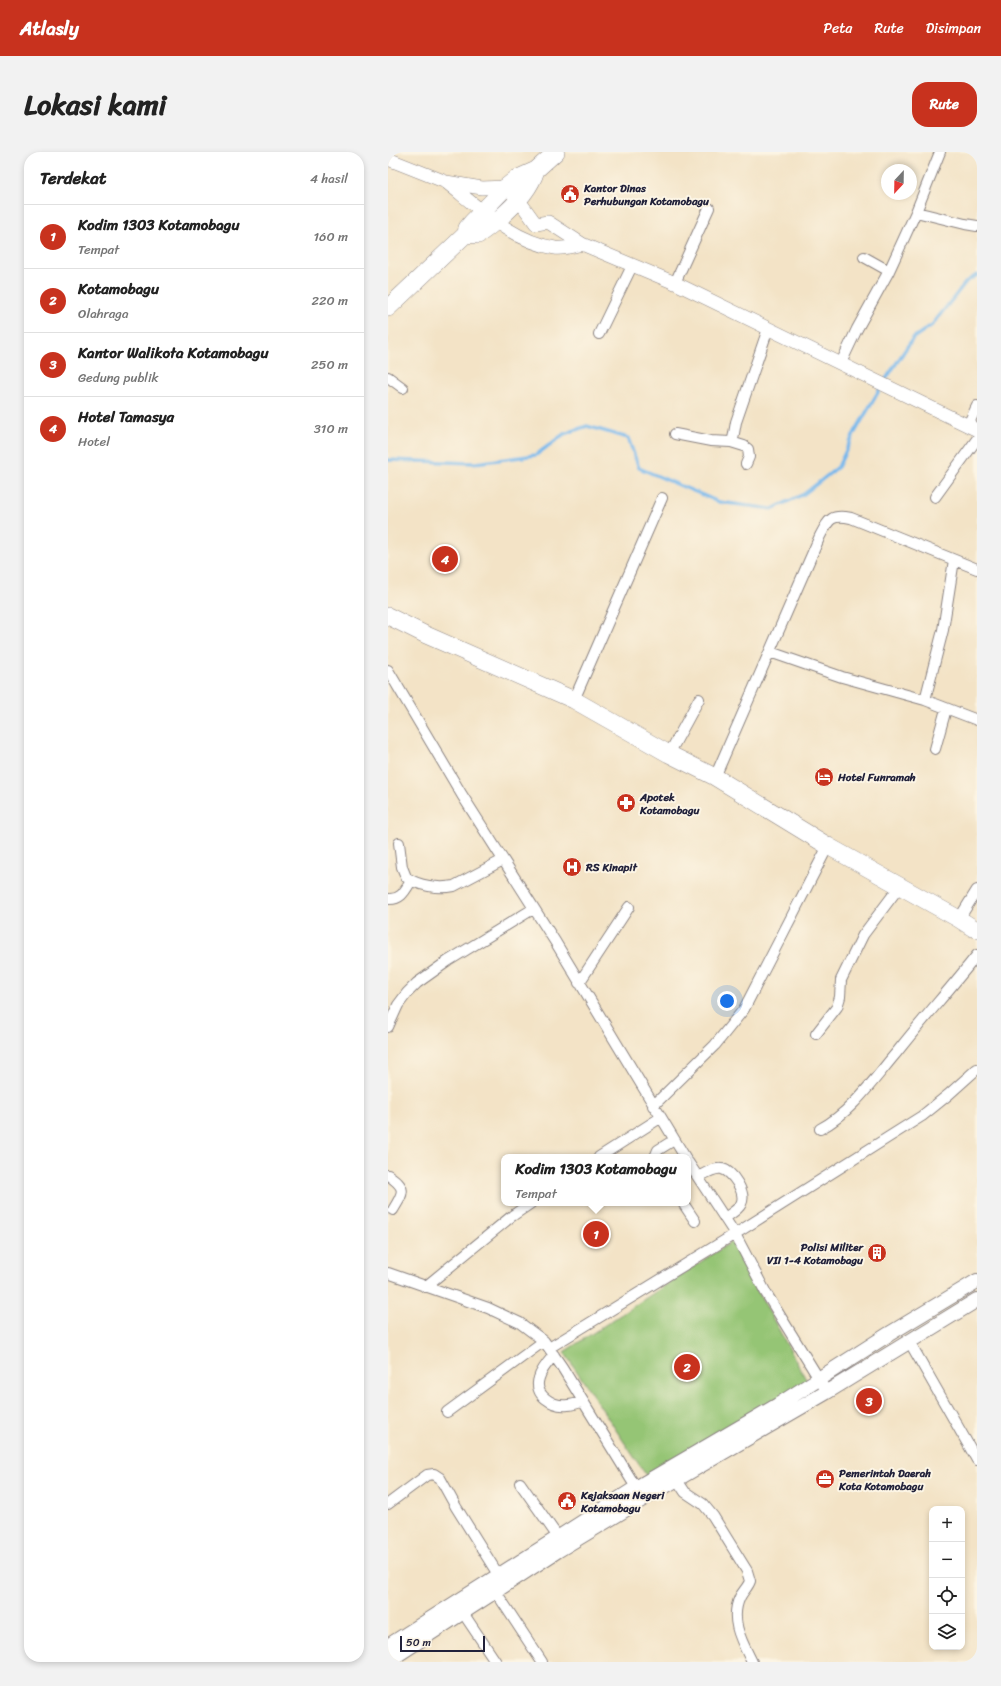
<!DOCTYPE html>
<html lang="id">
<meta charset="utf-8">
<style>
:root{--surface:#fff;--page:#f2f2f2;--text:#222;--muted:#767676;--line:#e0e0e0;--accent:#c8321e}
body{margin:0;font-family:Sriracha,sans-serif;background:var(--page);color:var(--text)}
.controls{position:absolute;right:12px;bottom:12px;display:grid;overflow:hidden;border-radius:8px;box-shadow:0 2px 6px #0003}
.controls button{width:36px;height:36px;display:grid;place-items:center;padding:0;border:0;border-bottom:1px solid var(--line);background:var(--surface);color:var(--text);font:20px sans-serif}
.compass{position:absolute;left:493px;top:12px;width:36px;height:36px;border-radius:50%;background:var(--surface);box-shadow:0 2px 6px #0003;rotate:202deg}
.scale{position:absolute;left:12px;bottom:10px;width:85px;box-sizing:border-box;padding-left:4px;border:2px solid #22223b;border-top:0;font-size:11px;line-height:14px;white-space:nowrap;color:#22223b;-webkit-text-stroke:3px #fcf5e5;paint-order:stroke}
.you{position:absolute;left:339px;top:849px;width:14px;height:14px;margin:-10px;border:3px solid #fff;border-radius:50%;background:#1a73e8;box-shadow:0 0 0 6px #1a73e833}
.badge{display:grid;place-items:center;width:26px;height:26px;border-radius:50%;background:var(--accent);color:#fff;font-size:13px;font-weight:700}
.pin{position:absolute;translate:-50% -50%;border:2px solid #fff;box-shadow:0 1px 4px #0006}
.popup{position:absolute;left:113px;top:1002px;width:190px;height:52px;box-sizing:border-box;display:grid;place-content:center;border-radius:8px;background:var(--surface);filter:drop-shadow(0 1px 3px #0005);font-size:13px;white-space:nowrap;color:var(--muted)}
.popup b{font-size:15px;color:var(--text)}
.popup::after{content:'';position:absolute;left:50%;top:100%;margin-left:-8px;border:8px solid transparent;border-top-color:var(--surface)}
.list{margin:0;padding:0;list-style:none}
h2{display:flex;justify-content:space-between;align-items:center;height:52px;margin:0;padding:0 16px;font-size:17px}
h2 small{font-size:13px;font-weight:400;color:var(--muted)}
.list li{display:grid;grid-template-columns:26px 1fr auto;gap:12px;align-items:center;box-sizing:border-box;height:64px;padding:0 16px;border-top:1px solid var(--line)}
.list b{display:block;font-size:15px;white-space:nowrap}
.list p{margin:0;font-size:13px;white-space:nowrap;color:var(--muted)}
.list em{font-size:13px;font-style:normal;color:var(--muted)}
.icon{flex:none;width:22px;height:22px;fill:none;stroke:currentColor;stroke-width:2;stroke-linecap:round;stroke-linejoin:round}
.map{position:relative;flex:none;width:589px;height:1510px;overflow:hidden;border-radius:16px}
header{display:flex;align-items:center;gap:24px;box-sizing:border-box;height:56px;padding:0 20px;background:var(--accent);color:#fff}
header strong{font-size:19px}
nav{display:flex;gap:22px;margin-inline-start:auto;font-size:14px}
.intro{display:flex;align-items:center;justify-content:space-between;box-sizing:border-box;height:96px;padding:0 24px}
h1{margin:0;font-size:28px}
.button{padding:10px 18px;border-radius:16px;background:var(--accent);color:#fff;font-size:14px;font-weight:700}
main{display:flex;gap:24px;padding:0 24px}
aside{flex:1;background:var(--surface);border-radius:16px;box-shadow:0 2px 6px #0003}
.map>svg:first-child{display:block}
.green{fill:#95c575;stroke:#5c7458}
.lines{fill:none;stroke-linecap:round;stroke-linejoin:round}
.stream{stroke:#78b8ec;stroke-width:3.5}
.minor-casing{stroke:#8a8280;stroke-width:12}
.tertiary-casing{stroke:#8a8280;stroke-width:14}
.secondary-casing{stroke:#8a8280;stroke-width:16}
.trunk-casing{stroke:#8a8280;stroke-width:18}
.minor{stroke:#fff;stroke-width:10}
.tertiary{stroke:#fff;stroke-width:13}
.secondary{stroke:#fff;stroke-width:14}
.trunk{stroke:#fff;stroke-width:17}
.labels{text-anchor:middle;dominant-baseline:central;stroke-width:4;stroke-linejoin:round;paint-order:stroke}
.poi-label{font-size:11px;font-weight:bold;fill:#22223b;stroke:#fcf5e5;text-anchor:start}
</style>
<header>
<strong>Atlasly</strong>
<nav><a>Peta</a><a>Rute</a><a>Disimpan</a></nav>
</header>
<div class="intro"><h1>Lokasi kami</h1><a class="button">Rute</a></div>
<main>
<aside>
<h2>Terdekat<small>4 hasil</small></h2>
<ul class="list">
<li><span class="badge">1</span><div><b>Kodim 1303 Kotamobagu</b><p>Tempat</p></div><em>160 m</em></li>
<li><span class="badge">2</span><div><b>Kotamobagu</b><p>Olahraga</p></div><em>220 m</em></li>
<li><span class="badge">3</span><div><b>Kantor Walikota Kotamobagu</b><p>Gedung publik</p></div><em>250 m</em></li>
<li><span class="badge">4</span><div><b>Hotel Tamasya</b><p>Hotel</p></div><em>310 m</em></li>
</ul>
</aside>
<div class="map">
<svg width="589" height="1510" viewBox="0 0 589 1510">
<rect width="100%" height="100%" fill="#fcf5e5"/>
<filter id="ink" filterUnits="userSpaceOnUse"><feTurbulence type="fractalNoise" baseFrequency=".025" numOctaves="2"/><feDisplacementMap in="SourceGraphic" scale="8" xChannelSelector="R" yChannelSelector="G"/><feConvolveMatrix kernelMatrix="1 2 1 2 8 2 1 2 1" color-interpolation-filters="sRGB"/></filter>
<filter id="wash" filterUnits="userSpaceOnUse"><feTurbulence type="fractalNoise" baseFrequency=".012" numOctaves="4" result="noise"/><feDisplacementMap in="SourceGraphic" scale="16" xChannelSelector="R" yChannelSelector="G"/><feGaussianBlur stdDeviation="0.9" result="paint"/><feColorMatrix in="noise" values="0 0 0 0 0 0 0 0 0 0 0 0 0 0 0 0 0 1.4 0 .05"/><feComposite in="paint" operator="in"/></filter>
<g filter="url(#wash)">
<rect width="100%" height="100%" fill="#f3e3c6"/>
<path class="green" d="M 343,1090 L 420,1231 L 262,1329 L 176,1200 Z"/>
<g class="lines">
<path class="stream" d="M 496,230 L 525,186 L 544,173 L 578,130 L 589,123
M 0,308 L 87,311 L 148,303 L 176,282 L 199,274 L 240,286 L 251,316 L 331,350 L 384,357 L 416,342 L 450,315 L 467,280 L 493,235"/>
</g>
</g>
<g filter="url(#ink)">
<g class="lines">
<defs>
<path id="minor" d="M 528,60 L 577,72 L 589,74
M 476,105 L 501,119
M 287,131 L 321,56
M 211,182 L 244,114
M 453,211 L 469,177 L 501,119 L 528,60 L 552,0
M 0,225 L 15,236
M 580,273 L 589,254
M 287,282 L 323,289 L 343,290 L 345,287 L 348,270 L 380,177
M 343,290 L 356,294 L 360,297 L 361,305 L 358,312
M 547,345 L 589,287
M 382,500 L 454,525 L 537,548 L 589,568
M 0,518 L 74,643 L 168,791 L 297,1005
M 186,548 L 274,346
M 537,548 L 555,478 L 566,408
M 547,597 L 558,557
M 281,602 L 311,547
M 327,625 L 432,384 C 441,367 443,362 463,366 L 589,417
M 11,691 L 14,715 L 18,725 C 30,734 51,737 66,734 L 115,708
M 0,747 C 13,748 17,739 23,729
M 571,767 L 589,738
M 191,831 L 241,755
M 0,875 L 10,853 L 19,841 L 29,831 L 60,809 L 145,757
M 428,882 L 449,855 L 452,845 L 453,828 L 475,783 L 512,734
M 265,954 L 327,893 L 356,857 L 440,694
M 432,977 C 464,960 486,927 509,900 C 535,867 563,836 589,803
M 211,1005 L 272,966
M 267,1005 L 270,998 L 286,988
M 300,1010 L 347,1082 L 378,1141 L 439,1240
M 0,1023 C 19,1036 16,1040 5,1058
M 310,1025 C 316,1022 327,1015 334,1017 C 344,1019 359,1041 353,1052 C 350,1058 342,1062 337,1066
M 295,1051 L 307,1069
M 0,1121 L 100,1156 L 132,1171 L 156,1189 L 174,1215 L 252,1342
M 37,1135 L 124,1064 L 143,1051
M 521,1189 L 589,1308
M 161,1196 L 347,1082 L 534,964 L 560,943 L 589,917
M 166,1203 C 160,1210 153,1218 151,1226 C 145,1243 165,1255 180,1253 C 185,1253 190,1251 195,1249
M 59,1260 L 156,1189
M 289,1328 L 297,1340 L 315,1352 L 325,1364 L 359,1419 L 362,1429 C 360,1435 355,1439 352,1445 C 341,1468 354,1490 364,1510
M 132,1331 L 170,1385
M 0,1352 L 39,1323 L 46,1322 L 52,1326 L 68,1355 L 111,1424
M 108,1440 L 154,1510
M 71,1455 L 108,1510"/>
<path id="tertiary" d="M 0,7 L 58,30 L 94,36 L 118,35 L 130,47 L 148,72 L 160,70 L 194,92 L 287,131 L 589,278
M 58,30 C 91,56 124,89 167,96 C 175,97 186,94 194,92"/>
<path id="secondary" d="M 0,1494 L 248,1336 L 390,1253 L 501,1182 L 589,1129
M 0,1509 L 169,1399 L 255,1347 L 439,1240 L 589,1148"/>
<path id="trunk" d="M 78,82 L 90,83 C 111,68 141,43 148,18
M 0,156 L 78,82 L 79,76 L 84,70 L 118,35 L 128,27 L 148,18 L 168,0
M 0,464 L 36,482 L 186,548 L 281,602 L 327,625 L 440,694 L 571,767 L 585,776 L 589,777"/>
</defs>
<use href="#minor" class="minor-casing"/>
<use href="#tertiary" class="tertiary-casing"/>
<use href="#secondary" class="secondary-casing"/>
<use href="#trunk" class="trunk-casing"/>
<use href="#minor" class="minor"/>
<use href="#tertiary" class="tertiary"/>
<use href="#secondary" class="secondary"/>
<use href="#trunk" class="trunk"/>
</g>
</g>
<defs>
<symbol id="civic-disc" viewBox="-11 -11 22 22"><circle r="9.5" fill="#c8321e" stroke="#fcf5e5"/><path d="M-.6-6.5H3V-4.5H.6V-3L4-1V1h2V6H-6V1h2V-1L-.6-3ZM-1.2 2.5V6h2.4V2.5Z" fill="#fff"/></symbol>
<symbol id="hotel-disc" viewBox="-11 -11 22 22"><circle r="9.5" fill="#c8321e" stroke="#fcf5e5"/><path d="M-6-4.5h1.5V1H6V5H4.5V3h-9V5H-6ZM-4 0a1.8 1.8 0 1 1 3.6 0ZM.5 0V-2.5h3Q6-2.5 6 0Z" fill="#fff"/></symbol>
<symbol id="pharmacy-disc" viewBox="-11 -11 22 22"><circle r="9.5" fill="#c8321e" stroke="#fcf5e5"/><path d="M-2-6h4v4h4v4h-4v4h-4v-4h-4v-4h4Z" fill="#fff"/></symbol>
<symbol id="hospital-disc" viewBox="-11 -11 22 22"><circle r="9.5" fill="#c8321e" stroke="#fcf5e5"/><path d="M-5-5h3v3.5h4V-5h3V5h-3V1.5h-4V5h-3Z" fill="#fff"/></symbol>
<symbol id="building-disc" viewBox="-11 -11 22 22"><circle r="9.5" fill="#c8321e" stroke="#fcf5e5"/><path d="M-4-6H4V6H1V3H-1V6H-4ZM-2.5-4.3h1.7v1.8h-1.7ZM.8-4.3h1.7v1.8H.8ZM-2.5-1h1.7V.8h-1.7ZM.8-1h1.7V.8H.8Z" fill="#fff"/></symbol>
<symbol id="office-disc" viewBox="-11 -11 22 22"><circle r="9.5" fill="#c8321e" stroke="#fcf5e5"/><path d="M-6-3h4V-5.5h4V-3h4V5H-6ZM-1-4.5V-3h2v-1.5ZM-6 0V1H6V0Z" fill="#fff"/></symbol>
</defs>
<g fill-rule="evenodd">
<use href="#civic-disc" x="171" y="31" width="22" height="22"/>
<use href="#hotel-disc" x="425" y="614" width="22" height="22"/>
<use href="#pharmacy-disc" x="227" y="640" width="22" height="22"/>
<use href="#hospital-disc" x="173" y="704" width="22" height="22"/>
<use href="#building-disc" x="478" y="1090" width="22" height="22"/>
<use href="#office-disc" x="426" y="1316" width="22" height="22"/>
<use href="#civic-disc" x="168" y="1338" width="22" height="22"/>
</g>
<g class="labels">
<g class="poi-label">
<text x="196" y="36">Kantor Dinas<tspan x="196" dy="13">Perhubungan Kotamobagu</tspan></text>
<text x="450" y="625">Hotel Funramah</text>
<text x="252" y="645">Apotek<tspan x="252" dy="13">Kotamobagu</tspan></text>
<text x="198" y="715">RS Kinapit</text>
<text x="475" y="1095" text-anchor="end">Polisi Militer<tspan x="475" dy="13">VII 1-4 Kotamobagu</tspan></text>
<text x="451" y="1321">Pemerintah Daerah<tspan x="451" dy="13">Kota Kotamobagu</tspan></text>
<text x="193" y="1343">Kejaksaan Negeri<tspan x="193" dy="13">Kotamobagu</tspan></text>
</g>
</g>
</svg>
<div class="controls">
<button>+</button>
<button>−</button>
<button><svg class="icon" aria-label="locate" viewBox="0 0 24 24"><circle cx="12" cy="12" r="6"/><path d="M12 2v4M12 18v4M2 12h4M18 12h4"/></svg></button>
<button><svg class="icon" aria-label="layers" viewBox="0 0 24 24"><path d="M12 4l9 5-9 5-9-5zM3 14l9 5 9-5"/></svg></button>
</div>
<svg class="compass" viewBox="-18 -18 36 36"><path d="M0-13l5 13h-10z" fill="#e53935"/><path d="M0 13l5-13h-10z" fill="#767676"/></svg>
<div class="scale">50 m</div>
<div class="you"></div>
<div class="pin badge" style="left:208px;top:1082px">1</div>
<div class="popup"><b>Kodim 1303 Kotamobagu</b>Tempat</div>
<div class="pin badge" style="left:299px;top:1215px">2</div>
<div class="pin badge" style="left:481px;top:1249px">3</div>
<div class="pin badge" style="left:57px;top:407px">4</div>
</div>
</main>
